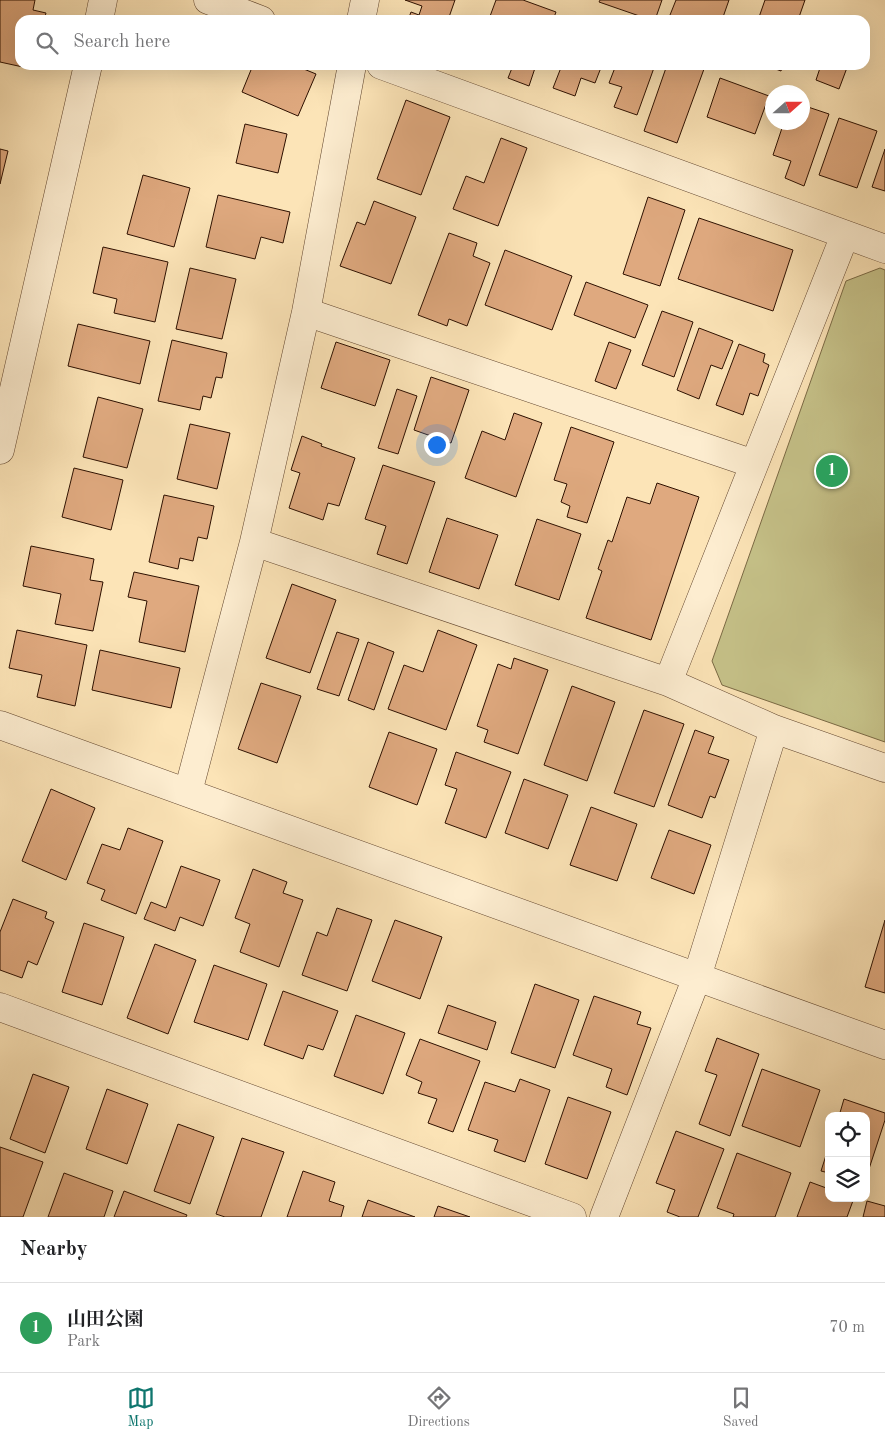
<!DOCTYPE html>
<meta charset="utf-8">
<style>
:root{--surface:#fff;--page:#f2f2f2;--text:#202124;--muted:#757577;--line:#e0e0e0;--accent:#0f766e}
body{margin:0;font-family:"Old Standard TT","Noto Serif JP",serif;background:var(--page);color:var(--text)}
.controls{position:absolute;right:15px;bottom:15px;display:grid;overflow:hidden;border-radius:10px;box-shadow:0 5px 20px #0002}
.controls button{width:45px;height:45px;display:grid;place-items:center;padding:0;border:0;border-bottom:1px solid var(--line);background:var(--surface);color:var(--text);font:25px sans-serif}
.compass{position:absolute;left:765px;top:85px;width:45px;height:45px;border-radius:50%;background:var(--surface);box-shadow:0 5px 20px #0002;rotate:69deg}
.you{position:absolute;left:436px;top:444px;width:18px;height:18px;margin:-12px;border:4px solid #fff;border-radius:50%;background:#1a73e8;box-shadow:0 0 0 8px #1a73e833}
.badge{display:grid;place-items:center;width:32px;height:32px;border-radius:50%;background:var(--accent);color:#fff;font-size:16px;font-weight:700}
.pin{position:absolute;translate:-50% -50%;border:2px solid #fff;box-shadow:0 1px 5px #0006}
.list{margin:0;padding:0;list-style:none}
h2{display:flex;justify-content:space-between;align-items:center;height:65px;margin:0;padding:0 20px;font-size:21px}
h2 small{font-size:16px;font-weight:400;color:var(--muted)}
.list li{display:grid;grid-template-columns:32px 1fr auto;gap:15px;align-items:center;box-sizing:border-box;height:90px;padding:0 20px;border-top:1px solid var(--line)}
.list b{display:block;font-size:19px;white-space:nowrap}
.list p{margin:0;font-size:16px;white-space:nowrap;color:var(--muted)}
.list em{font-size:16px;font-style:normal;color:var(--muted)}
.icon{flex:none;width:28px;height:28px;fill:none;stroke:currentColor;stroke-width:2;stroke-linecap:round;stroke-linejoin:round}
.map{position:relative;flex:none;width:885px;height:1217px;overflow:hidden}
.search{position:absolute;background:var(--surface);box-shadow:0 5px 20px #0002;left:15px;right:15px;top:15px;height:55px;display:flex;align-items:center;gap:12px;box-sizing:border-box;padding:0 18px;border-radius:15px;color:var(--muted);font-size:19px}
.sheet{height:155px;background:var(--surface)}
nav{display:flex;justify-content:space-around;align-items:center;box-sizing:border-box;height:70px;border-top:1px solid var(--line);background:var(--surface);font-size:14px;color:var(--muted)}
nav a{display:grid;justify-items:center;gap:2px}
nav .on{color:var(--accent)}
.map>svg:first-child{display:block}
.green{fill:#c6c289;stroke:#7a6944}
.building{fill:#dfa97f;stroke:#2d1000}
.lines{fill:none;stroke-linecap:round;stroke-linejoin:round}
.minor-casing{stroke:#61452e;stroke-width:29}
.tertiary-casing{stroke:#61452e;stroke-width:29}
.minor{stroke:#fdedd0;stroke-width:28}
.tertiary{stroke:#fdedd0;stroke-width:28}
</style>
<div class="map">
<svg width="885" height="1217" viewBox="0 0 885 1217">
<rect width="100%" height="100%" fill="#fce4b7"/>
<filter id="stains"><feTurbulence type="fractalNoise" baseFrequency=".004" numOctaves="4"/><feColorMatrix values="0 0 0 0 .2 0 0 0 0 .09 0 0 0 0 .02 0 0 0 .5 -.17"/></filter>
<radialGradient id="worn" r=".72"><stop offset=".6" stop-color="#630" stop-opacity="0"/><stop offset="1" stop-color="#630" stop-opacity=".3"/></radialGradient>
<path class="green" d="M 880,268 L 885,270 L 885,742 L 722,685 L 712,661 L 846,281 Z"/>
<path class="building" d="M 0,0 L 35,0 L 33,10 L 46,13 L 44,20 L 20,20 L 20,65 L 33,65 L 32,69 L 0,62 Z
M 405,0 L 455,0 L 448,20 L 408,20 L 411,12 L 419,15 L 422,6 Z
M 496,0 L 523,0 L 556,12 L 553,20 L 494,20 L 489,19 Z
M 600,0 L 662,0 L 655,20 L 651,20 L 599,2 Z
M 676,0 L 729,0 L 722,20 L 668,20 Z
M 765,0 L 805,0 L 798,20 L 758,20 Z
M 253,65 L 294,65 L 316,74 L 298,116 L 242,92 Z
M 504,65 L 536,65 L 529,86 L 508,78 L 512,68 Z
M 562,65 L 602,65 L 595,83 L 581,78 L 575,96 L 553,88 Z
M 616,65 L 655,65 L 637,115 L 614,107 L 622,87 L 609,83 Z
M 667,65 L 693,65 L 704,69 L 677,143 L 644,131 Z
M 765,65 L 783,65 L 781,71 Z
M 821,65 L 848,65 L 839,89 L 816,80 Z
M 720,78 L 769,96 L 755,134 L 707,117 Z
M 406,100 L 450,117 L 421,195 L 377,179 Z
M 802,105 L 829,114 L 804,186 L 785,178 L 791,161 L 773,155 L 784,122 L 802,122 Z
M 839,118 L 877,131 L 857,188 L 819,175 Z
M 245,124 L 287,134 L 278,173 L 236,163 Z
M 501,138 L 527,148 L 498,226 L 453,209 L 466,176 L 484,183 Z
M 0,149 L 8,151 L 0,184 Z
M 885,149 L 885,191 L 872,187 Z
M 143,175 L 190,188 L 174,247 L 127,234 Z
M 218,195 L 290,212 L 283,243 L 261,237 L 255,259 L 206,247 Z
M 648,197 L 685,210 L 660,286 L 623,274 Z
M 374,201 L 416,217 L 391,284 L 340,266 L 357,222 L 365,225 Z
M 699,218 L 793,250 L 773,311 L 678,279 Z
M 449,233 L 477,243 L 473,256 L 490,263 L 467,326 L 449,319 L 447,326 L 418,315 Z
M 103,247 L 168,262 L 155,322 L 114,313 L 117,299 L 93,293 Z
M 505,250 L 572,276 L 552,330 L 485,305 Z
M 190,268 L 236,279 L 222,339 L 176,329 Z
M 586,282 L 648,305 L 635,338 L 574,315 Z
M 662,311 L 693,322 L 674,377 L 642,365 Z
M 78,324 L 150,341 L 140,384 L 68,366 Z
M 699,328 L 733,341 L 722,369 L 711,365 L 699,399 L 677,390 Z
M 172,340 L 227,353 L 222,378 L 216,377 L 211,398 L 203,396 L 200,410 L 158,401 Z
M 336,342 L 390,360 L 375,406 L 321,388 Z
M 609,342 L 631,350 L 616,389 L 595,381 Z
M 739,344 L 765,354 L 763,362 L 769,365 L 758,396 L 750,393 L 743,415 L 716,405 Z
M 431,377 L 469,390 L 451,443 L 414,430 Z
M 397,389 L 417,396 L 398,454 L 378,448 Z
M 98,397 L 143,409 L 127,468 L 83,457 Z
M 514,413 L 542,423 L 516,497 L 465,478 L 482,431 L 505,440 Z
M 190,424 L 230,433 L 217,489 L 177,479 Z
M 571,427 L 614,442 L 587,523 L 567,517 L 570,506 L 561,502 L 567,484 L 554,480 Z
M 302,436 L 322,444 L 321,446 L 355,458 L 339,506 L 328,503 L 323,520 L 289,508 L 300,473 L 291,470 Z
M 383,465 L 435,482 L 407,564 L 377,554 L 386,526 L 365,519 Z
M 74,468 L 123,480 L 111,530 L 62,517 Z
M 657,483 L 699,497 L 651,640 L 586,618 L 602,571 L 598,569 L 608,540 L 612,542 L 627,497 L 650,504 Z
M 164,495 L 214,506 L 207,539 L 198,537 L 193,561 L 180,558 L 178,569 L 149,562 Z
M 447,518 L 498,535 L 479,589 L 429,572 Z
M 537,519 L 581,534 L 559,600 L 515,585 Z
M 31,546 L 94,559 L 90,580 L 103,582 L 93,631 L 55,624 L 61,594 L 23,586 Z
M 134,572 L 199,586 L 185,652 L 139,642 L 147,601 L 128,597 Z
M 292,584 L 336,600 L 310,673 L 266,658 Z
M 17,630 L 87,645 L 75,706 L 37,697 L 42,675 L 9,668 Z
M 438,630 L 477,645 L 446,730 L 388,709 L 404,665 L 423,672 Z
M 337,632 L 359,639 L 339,696 L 317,689 Z
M 368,642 L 394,652 L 374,710 L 348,700 Z
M 100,650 L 180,668 L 171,708 L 92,690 Z
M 514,658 L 548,670 L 518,754 L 484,742 L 488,730 L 477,726 L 498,664 L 511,669 Z
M 261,683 L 301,696 L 277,763 L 238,749 Z
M 572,686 L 615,702 L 587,781 L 544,765 Z
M 644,710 L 684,724 L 654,807 L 614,793 Z
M 695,730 L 714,737 L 708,753 L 729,760 L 715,798 L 710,796 L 702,818 L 668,805 Z
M 389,732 L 437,749 L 417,805 L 369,787 Z
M 456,752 L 511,772 L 486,838 L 445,823 L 457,789 L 445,785 Z
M 524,779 L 568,795 L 548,849 L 505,833 Z
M 51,789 L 95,808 L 66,880 L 22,861 Z
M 591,807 L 637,824 L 617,881 L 570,865 Z
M 128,828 L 163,841 L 136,914 L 101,900 L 105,890 L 87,883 L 102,844 L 120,850 Z
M 669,830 L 711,845 L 694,894 L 651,878 Z
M 181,866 L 220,880 L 203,926 L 180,917 L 175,931 L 144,919 L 151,902 L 166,908 Z
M 253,869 L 287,882 L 283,893 L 303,900 L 279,967 L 240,952 L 250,924 L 235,918 Z
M 13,899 L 47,912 L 45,918 L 54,922 L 37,965 L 28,961 L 22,978 L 0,970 L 0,932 Z
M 337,908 L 372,920 L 347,991 L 302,975 L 317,932 L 327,936 Z
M 395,920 L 442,937 L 420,999 L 372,981 Z
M 885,920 L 885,993 L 865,987 Z
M 84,923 L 124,937 L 102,1005 L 62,992 Z
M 155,944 L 196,960 L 168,1034 L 127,1018 Z
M 214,965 L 267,984 L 248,1040 L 194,1022 Z
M 535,984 L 579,1000 L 555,1068 L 511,1053 Z
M 283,991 L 338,1011 L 323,1050 L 308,1045 L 303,1059 L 264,1045 Z
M 594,996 L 641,1012 L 637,1024 L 651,1028 L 627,1095 L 606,1087 L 612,1069 L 573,1055 Z
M 448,1005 L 496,1022 L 487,1050 L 438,1033 Z
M 356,1015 L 405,1033 L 383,1094 L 334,1076 Z
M 717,1038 L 759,1054 L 730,1136 L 699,1124 L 717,1075 L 705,1071 Z
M 420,1039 L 480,1061 L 453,1132 L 428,1123 L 437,1099 L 418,1093 L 422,1082 L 406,1075 Z
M 762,1069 L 820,1090 L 800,1147 L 742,1126 Z
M 33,1074 L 69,1087 L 45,1153 L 10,1139 Z
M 520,1079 L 550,1090 L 525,1162 L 494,1151 L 498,1140 L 468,1130 L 485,1082 L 515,1092 Z
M 107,1089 L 148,1104 L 127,1164 L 86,1149 Z
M 568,1097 L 611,1112 L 587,1179 L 545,1164 Z
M 844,1099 L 885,1113 L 885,1120 L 866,1178 L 866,1116 L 839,1116 Z
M 178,1124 L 214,1137 L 190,1204 L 154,1191 Z
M 676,1131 L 724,1149 L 698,1217 L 680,1217 L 667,1212 L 675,1190 L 656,1183 Z
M 242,1138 L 284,1152 L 261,1217 L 225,1217 L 216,1214 Z
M 829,1146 L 829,1173 L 821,1171 Z
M 0,1147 L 43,1162 L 23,1217 L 0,1217 Z
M 737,1153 L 791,1173 L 775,1217 L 733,1217 L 734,1214 L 717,1208 Z
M 303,1171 L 335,1182 L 329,1201 L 344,1206 L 341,1217 L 287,1217 Z
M 64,1173 L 113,1191 L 104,1217 L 48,1217 Z
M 810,1182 L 829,1189 L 829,1198 L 854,1198 L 847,1217 L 797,1217 Z
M 124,1191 L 187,1215 L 186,1217 L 114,1217 Z
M 368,1200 L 415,1217 L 362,1217 Z
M 867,1201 L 885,1206 L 885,1217 L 863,1217 Z
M 438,1206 L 470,1217 L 434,1217 Z"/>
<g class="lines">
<defs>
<path id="minor" d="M 208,0 L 261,20
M 361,20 L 365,0
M 381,65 L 885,249
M 306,312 L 754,464
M 254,542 L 668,682 L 774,729 L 885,768
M 668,682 L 845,235
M 188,792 L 254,542 L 306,312 L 352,65
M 0,1007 L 572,1217
M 604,1217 L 697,977 L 774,729"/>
<path id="tertiary" d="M 99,20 L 103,0
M 0,450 L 88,65
M 0,725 L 885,1045"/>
</defs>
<use href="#minor" class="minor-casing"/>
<use href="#tertiary" class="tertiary-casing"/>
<use href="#minor" class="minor"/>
<use href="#tertiary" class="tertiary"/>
</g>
<rect width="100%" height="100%" filter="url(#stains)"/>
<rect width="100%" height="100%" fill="url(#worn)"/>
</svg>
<div class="controls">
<button><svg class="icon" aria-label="locate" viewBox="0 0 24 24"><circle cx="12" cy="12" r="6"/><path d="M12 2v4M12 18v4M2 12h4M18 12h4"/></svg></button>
<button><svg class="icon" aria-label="layers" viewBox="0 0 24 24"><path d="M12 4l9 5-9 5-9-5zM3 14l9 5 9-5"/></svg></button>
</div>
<svg class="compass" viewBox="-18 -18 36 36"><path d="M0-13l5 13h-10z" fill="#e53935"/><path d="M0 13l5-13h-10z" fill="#757577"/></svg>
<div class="you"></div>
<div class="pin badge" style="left:832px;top:471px;background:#2e9e5b">1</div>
<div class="search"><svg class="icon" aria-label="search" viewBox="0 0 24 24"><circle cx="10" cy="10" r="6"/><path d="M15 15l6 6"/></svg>Search here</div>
</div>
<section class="sheet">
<h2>Nearby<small></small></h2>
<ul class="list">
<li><span class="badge" style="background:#2e9e5b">1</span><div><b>山田公園</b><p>Park</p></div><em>70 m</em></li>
</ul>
</section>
<nav>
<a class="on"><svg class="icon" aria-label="map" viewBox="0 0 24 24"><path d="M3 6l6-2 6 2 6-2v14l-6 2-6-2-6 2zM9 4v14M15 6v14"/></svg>Map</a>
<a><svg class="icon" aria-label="directions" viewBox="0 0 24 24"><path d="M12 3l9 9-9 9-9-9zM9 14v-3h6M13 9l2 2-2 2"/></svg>Directions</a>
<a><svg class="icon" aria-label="saved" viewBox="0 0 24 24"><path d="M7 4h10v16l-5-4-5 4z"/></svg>Saved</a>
</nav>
